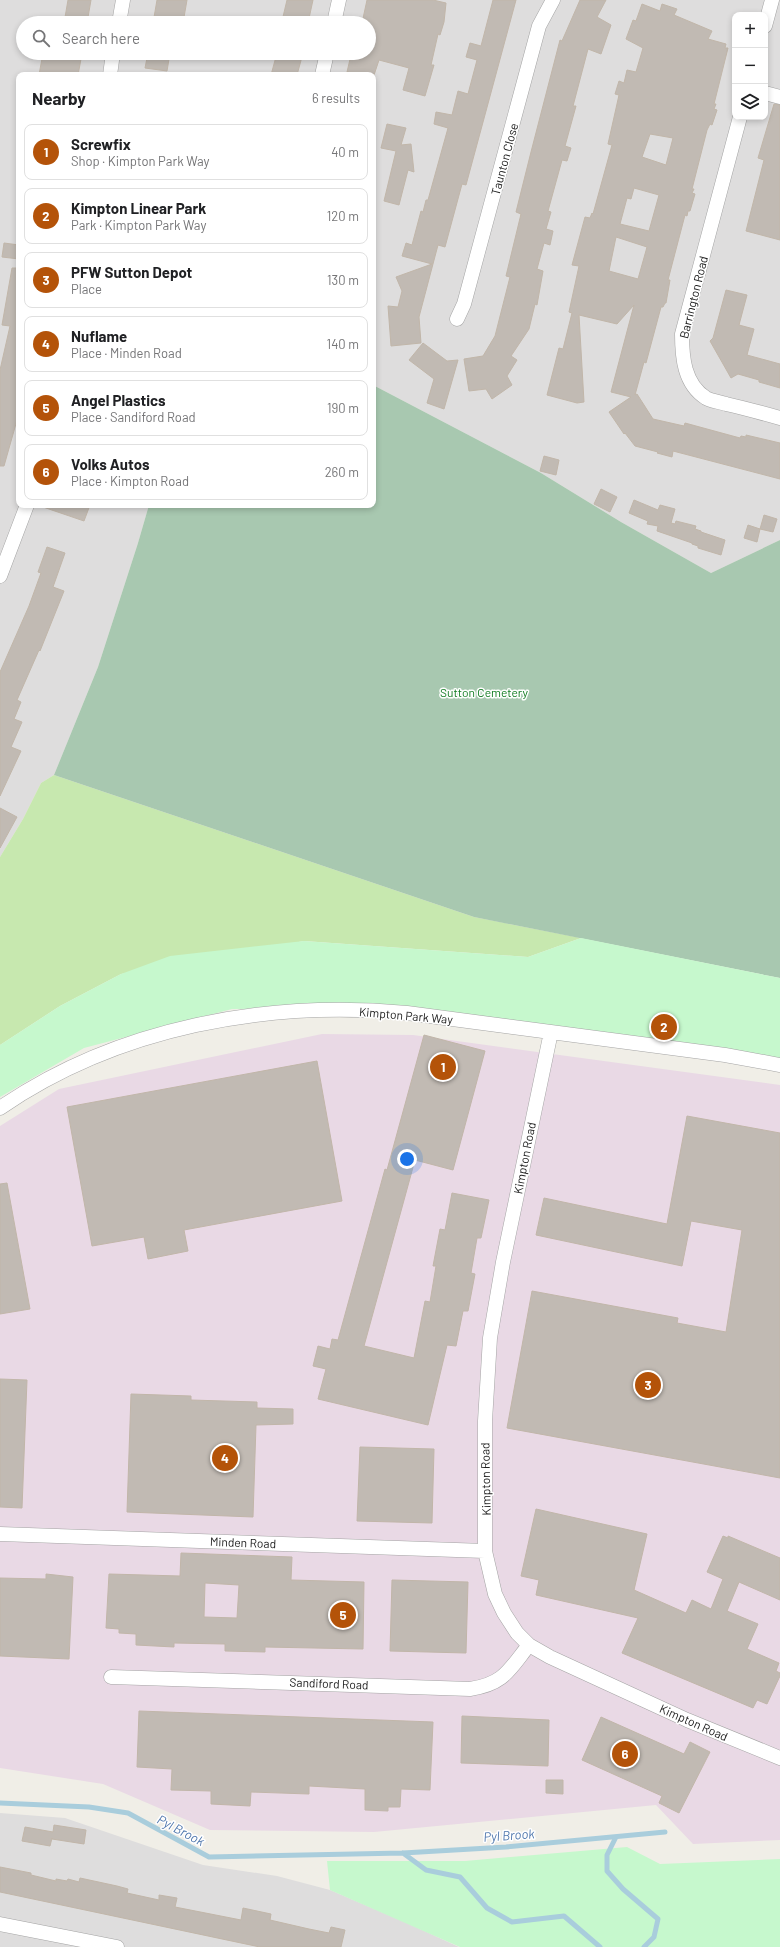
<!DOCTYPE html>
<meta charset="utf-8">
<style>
:root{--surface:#fff;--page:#f2f2f2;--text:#202124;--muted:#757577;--line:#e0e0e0;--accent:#b45309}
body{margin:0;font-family:Barlow,sans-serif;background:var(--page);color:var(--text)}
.controls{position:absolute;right:12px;top:12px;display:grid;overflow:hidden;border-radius:8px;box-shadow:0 2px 6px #0003}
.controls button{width:36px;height:36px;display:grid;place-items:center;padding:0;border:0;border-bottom:1px solid var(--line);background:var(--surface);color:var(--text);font:20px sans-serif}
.you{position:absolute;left:407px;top:1159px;width:14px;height:14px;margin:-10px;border:3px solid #fff;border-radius:50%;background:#1a73e8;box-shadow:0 0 0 6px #1a73e833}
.badge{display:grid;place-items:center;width:26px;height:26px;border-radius:50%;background:var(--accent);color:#fff;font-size:13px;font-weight:700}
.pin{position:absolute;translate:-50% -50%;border:2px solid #fff;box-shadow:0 1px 4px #0006}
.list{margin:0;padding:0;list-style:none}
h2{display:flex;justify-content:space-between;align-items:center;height:52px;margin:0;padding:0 16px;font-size:17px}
h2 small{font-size:13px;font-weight:400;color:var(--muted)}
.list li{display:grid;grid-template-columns:26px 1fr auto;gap:12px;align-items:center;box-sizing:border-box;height:56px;margin:0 8px 8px;padding:0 8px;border:1px solid var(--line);border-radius:8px}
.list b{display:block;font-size:15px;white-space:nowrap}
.list p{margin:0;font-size:13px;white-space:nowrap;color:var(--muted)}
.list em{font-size:13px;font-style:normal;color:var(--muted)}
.icon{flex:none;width:22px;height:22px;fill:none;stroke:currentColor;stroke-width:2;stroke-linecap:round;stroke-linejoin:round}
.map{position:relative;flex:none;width:780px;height:1947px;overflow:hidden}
.search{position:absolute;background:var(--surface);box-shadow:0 2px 6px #0003;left:16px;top:16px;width:360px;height:44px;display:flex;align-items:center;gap:10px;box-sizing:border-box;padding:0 14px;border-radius:22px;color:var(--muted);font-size:15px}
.panel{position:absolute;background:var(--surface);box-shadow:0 2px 6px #0003;left:16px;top:72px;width:360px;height:436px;border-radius:8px}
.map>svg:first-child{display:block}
.residential{fill:#dedddd;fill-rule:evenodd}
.industrial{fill:#e9d9e5}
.grass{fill:#c7e8af}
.cemetery{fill:#a8c8b0}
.park{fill:#c6f8cd}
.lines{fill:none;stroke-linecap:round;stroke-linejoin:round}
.stream{stroke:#a9cddc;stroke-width:5}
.building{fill:#c1bab3;stroke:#c1b6a9;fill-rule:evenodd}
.street-casing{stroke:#a4a4a4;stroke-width:15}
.street{stroke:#fff;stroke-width:14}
.labels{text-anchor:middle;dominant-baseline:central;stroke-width:3;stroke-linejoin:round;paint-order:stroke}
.street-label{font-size:12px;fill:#202020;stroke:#fff}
.park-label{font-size:12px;fill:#107c21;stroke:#fff}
.water-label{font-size:13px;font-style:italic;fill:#4f77ad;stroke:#fff}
</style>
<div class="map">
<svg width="780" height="1947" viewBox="0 0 780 1947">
<rect width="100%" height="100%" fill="#f0eee7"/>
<path class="residential" d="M 0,0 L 780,0 L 780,540 L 711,573 L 621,522 L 541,473 L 373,385 L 373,75 L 19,75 L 19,505 L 149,505 L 138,543 L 98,667 L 54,775 L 41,783 L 23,819 L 0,857 ZM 735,15 L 765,15 L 765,117 L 735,117 ZM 23,23 L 369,23 L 369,53 L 23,53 Z
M 0,1813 L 65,1818 L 203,1865 L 277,1876 L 330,1890 L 407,1923 L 459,1947 L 0,1947 Z"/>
<path class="industrial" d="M 322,1034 L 413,1035 L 780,1085 L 780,1840 L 693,1844 L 656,1805 L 374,1832 L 210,1830 L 103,1784 L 0,1768 L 0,1126 L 59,1089 Z"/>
<path class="grass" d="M 54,775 L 474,917 L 581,938 L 528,957 L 304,941 L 121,974 L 60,1006 L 0,1045 L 0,857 L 23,819 L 41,783 Z"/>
<path class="cemetery" d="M 373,385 L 541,473 L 621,522 L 711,573 L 780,540 L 780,978 L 474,917 L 54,775 L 98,667 L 138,543 L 149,505 L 373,505 Z"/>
<path class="park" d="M 581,938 L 780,978 L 780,1061 L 410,1007 L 232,1009 L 84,1048 L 0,1097 L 0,1045 L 60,1006 L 121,974 L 170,956 L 304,941 L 528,957 Z
M 627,1847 L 660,1864 L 780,1859 L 780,1947 L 460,1947 L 330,1890 L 327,1861 L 465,1861 Z"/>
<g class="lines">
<path class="stream" d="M 0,1803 L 89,1807 L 128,1813 L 209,1857 L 403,1853 L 506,1847 L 665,1832
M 616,1837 L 607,1855 L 607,1871 L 623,1889 L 658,1919 L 654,1937 L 644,1947
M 403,1853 L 426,1870 L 460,1877 L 487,1908 L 512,1922 L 564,1916 L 600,1947"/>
</g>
<path class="building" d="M 68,0 L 91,0 L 87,23 L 64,23 Z
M 157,0 L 187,0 L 183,23 L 153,23 Z
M 287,0 L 313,0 L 308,23 L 282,21 Z
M 367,0 L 433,0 L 446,3 L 444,22 L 440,35 L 438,34 L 431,65 L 434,65 L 425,96 L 403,90 L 409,68 L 379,60 L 374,75 L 348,75 L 349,72 L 347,72 L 351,55 L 354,56 L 354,53 L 369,53 L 369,23 L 362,23 Z
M 493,0 L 516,0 L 466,185 L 462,184 L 445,247 L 438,245 L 419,317 L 421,343 L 391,346 L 388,306 L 398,307 L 402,291 L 396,277 L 432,264 L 402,256 L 406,243 L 412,245 L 421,211 L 423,212 L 426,200 L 428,200 L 448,128 L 434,124 L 436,112 L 452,115 L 458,91 L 468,94 L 477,60 L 466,57 L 470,43 L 481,46 Z
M 580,0 L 606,0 L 597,17 L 611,25 L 601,54 L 588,49 L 573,106 L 576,106 L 565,146 L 571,148 L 567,161 L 562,160 L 548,211 L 551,212 L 546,229 L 553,231 L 550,245 L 544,243 L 537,269 L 543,271 L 537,305 L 535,304 L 529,329 L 511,356 L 517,360 L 507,376 L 512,385 L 492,399 L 486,389 L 469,391 L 464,359 L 483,356 L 495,336 L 510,277 L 506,276 L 521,214 L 516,212 L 531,152 L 560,40 L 562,41 Z
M 642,4 L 660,11 L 662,4 L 677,9 L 674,15 L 712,31 L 708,39 L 726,44 L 725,48 L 728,48 L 714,104 L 716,104 L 714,109 L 717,110 L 712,125 L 710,124 L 707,130 L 692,189 L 694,189 L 692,193 L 695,194 L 690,211 L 688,211 L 687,216 L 685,215 L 668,280 L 670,280 L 666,303 L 665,303 L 663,307 L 661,307 L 646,363 L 644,362 L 635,395 L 637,394 L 653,419 L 684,426 L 685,423 L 740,438 L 741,436 L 746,437 L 746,435 L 780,443 L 780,479 L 673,451 L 672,457 L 657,453 L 658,452 L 635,446 L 625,433 L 624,434 L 609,412 L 631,397 L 611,392 L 634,305 L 617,324 L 579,315 L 584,402 L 577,403 L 547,395 L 559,348 L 563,349 L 572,313 L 569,312 L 579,266 L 572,265 L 585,217 L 590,218 L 592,213 L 593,214 L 612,145 L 608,144 L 619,95 L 615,94 L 619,81 L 624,83 L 627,70 L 636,72 L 643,48 L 626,39 L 633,20 L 636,21 ZM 650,134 L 673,138 L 666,165 L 642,157 ZM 634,188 L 659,195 L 649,231 L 620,224 L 627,198 L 631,199 ZM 616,237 L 647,247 L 638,279 L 609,271 Z
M 43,53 L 73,53 L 72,57 L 81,59 L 78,75 L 39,75 Z
M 148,53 L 170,53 L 167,71 L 145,68 Z
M 277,53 L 303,53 L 297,75 L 271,75 Z
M 774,104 L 780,105 L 780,240 L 746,231 L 764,160 L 758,158 Z
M 387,124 L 406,128 L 401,145 L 411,144 L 414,172 L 408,170 L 399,205 L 384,201 L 396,151 L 381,148 Z
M 4,243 L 19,245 L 19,259 L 2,257 Z
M 12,268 L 19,268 L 19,413 L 4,466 L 0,466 L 0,370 L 10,326 L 2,325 Z
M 726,290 L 747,295 L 739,325 L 754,329 L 747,355 L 780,364 L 780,388 L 759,382 L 759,380 L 738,374 L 731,378 L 710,341 L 713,338 Z
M 423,343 L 447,361 L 458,360 L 444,409 L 427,403 L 434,379 L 409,360 Z
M 544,456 L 559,460 L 556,475 L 540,471 Z
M 601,489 L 617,497 L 610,512 L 594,504 Z
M 634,500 L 658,510 L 660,505 L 675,509 L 671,523 L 675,524 L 676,521 L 696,526 L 695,529 L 701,531 L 701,532 L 725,540 L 721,555 L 698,548 L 698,546 L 692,544 L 692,543 L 657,531 L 658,526 L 647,524 L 648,521 L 629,513 Z
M 43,505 L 90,505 L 84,521 L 43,507 Z
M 764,515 L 777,519 L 773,532 L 760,529 Z
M 748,525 L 760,529 L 757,542 L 744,538 Z
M 47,547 L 65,553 L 53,587 L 64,591 L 40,651 L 39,650 L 17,700 L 21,702 L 14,719 L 22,722 L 11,747 L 21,751 L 0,796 L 0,672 L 29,606 L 41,573 L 38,572 Z
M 0,808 L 17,817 L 0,848 Z
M 424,1035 L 485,1051 L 453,1170 L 415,1160 L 364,1346 L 414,1358 L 425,1301 L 430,1302 L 436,1266 L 433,1266 L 440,1229 L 445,1230 L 452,1193 L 489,1200 L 481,1238 L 477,1238 L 471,1273 L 475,1274 L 468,1311 L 463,1311 L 456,1346 L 447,1345 L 428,1425 L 318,1399 L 326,1369 L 313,1366 L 318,1346 L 330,1349 L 332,1339 L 338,1340 L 385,1169 L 387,1170 Z
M 317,1061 L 342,1201 L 184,1230 L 188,1251 L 148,1259 L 144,1237 L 92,1246 L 67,1107 Z
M 687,1116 L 780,1133 L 780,1478 L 507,1428 L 532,1291 L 678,1318 L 677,1323 L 726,1332 L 742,1230 L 691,1221 L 682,1266 L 536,1235 L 544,1198 L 667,1224 Z
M 7,1183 L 30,1309 L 0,1314 L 0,1184 Z
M 0,1379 L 27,1380 L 22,1508 L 0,1507 Z
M 131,1394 L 191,1396 L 191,1400 L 257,1402 L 257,1408 L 293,1409 L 293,1424 L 256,1425 L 253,1517 L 127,1512 Z
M 360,1447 L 434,1449 L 432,1523 L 357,1521 Z
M 536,1509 L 647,1534 L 634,1590 L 686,1613 L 692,1600 L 711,1609 L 723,1579 L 707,1572 L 723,1536 L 728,1538 L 728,1536 L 780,1558 L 780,1600 L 739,1582 L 727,1611 L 758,1624 L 747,1649 L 779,1663 L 776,1671 L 780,1673 L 780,1676 L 767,1704 L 757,1700 L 753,1708 L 622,1653 L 638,1618 L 536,1595 L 539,1580 L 521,1576 Z
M 181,1553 L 292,1557 L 291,1580 L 364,1582 L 363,1649 L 265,1647 L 265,1652 L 225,1651 L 225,1644 L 174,1643 L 174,1647 L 136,1645 L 136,1634 L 119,1633 L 119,1629 L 106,1628 L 109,1574 L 180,1576 ZM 205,1583 L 239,1585 L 237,1618 L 204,1617 Z
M 46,1574 L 73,1577 L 69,1659 L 0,1656 L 0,1578 L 46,1579 Z
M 392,1580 L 468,1582 L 466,1653 L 390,1651 Z
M 139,1711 L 433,1722 L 430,1790 L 401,1789 L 400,1807 L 388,1807 L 388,1811 L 365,1810 L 365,1789 L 309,1786 L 309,1794 L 251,1792 L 250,1806 L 211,1804 L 211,1791 L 171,1790 L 172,1769 L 137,1767 Z
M 462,1716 L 549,1720 L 548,1766 L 461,1763 Z
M 601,1717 L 684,1754 L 690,1742 L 710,1752 L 679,1813 L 659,1803 L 662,1796 L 582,1760 Z
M 546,1780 L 563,1780 L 563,1794 L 546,1793 Z
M 54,1825 L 86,1830 L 84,1844 L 52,1839 L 52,1838 L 50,1846 L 22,1841 L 25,1827 L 53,1832 Z
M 0,1867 L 31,1873 L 31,1875 L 56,1881 L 56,1879 L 67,1881 L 68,1879 L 79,1882 L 80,1878 L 117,1886 L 128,1889 L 127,1893 L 159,1900 L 159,1895 L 177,1898 L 175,1907 L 241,1920 L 243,1908 L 271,1914 L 270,1920 L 309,1929 L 329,1933 L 331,1927 L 345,1930 L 341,1947 L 260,1947 L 0,1892 Z"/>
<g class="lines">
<defs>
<path id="street" d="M 119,23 L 123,0
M 334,23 L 339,0
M 765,26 L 772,0
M 110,75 L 113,53
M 322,75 L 327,53
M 765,93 L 780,97
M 740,117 L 682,334 C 682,357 684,384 706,398 C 711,401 720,402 726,404 C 744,408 762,413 780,418
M 457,319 L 464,304 L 539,26 L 553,0
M 0,576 L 27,505
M 551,1032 L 503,1262 L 490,1338 L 485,1421 L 485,1551 L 495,1594 L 504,1613 L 517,1633 L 529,1645 L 550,1657 L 687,1720 L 780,1758
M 0,1108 C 118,1027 267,1000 407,1013 L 725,1055 L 780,1065
M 0,1534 L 485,1551
M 111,1677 L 470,1689 C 504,1684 509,1670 529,1645
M 0,1924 L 117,1947"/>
</defs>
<use href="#street" class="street-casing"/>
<use href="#street" class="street"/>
</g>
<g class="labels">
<g class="street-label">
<text transform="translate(504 159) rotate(-75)">Taunton Close</text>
<text transform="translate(693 297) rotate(-76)">Barrington Road</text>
<text transform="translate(406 1015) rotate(5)">Kimpton Park Way</text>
<text transform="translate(524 1158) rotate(-79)">Kimpton Road</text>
<text transform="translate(485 1479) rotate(-91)">Kimpton Road</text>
<text transform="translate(243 1542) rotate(2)">Minden Road</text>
<text transform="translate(329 1683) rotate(2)">Sandiford Road</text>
<text transform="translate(694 1722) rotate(24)">Kimpton Road</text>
</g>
<g class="park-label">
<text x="484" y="692">Sutton Cemetery</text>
</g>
<g class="water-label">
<text transform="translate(181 1830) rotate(28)">Pyl Brook</text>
<text transform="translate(509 1835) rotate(-4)">Pyl Brook</text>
</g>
</g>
</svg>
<div class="controls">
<button>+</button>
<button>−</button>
<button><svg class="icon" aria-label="layers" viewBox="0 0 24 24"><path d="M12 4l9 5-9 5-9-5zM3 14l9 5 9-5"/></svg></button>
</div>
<div class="you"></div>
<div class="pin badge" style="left:443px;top:1067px">1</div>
<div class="pin badge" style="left:664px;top:1027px">2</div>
<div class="pin badge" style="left:648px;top:1385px">3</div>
<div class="pin badge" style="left:225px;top:1458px">4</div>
<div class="pin badge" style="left:343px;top:1615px">5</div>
<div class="pin badge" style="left:625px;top:1754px">6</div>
<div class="search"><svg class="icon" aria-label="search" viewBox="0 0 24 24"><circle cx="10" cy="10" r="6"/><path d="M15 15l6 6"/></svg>Search here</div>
<section class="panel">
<h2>Nearby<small>6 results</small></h2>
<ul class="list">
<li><span class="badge">1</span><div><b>Screwfix</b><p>Shop · Kimpton Park Way</p></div><em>40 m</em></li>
<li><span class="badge">2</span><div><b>Kimpton Linear Park</b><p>Park · Kimpton Park Way</p></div><em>120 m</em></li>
<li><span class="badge">3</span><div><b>PFW Sutton Depot</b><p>Place</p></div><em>130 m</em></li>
<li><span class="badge">4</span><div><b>Nuflame</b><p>Place · Minden Road</p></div><em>140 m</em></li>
<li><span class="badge">5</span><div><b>Angel Plastics</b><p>Place · Sandiford Road</p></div><em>190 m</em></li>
<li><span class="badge">6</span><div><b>Volks Autos</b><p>Place · Kimpton Road</p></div><em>260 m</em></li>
</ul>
</section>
</div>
